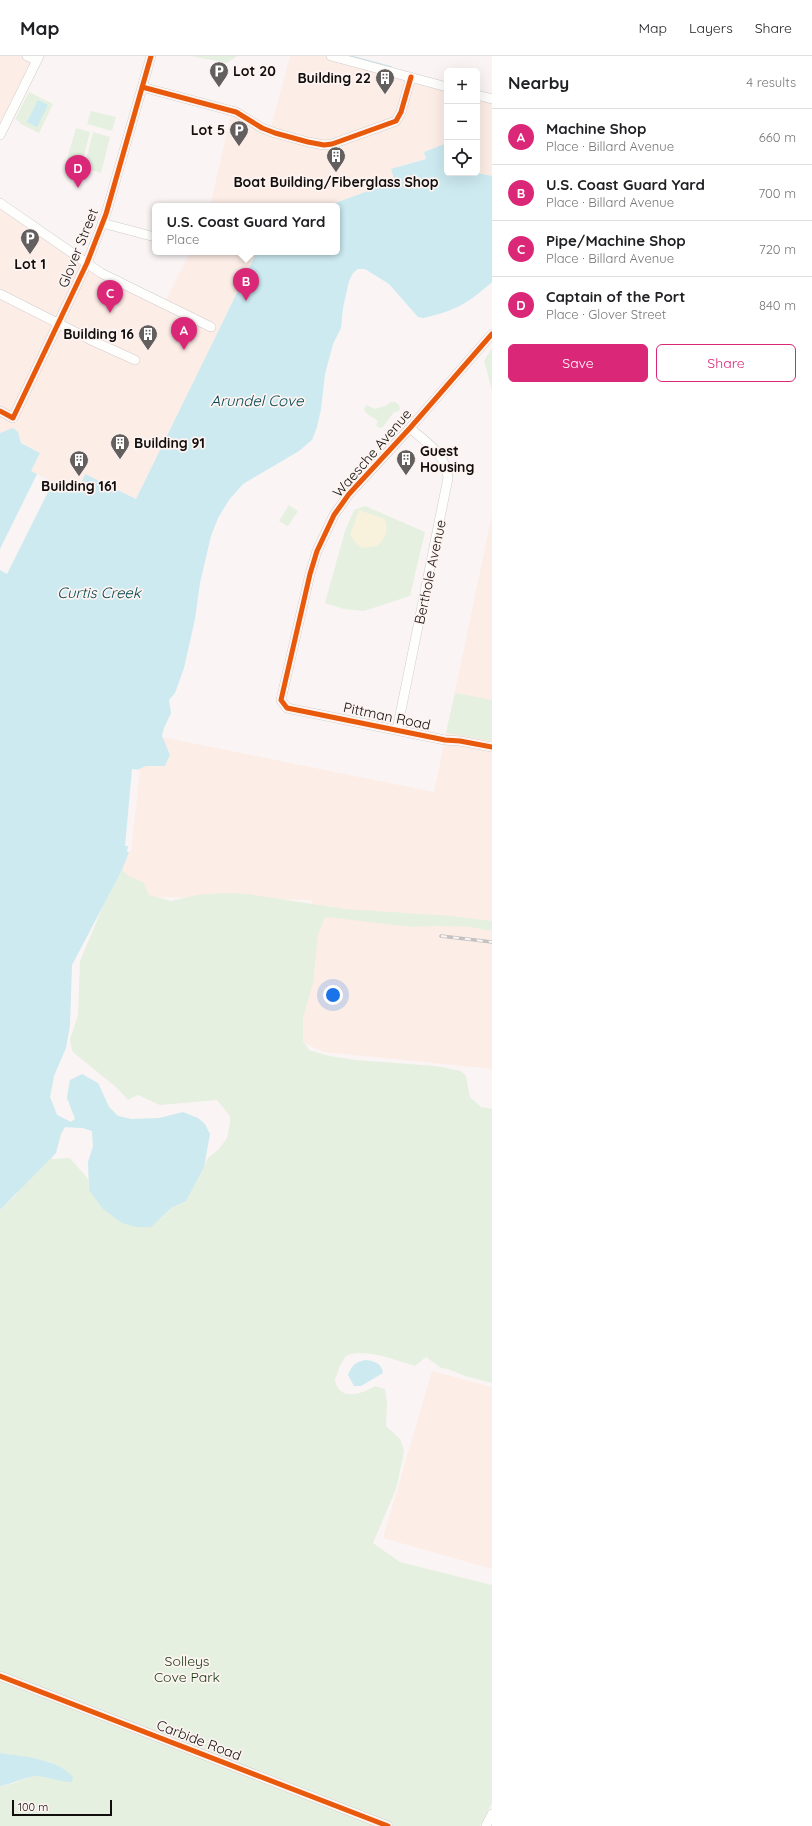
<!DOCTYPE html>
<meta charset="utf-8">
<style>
:root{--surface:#fff;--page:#f6f6f6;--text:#202124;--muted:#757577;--line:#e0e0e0;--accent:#db2777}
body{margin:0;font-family:Quicksand,sans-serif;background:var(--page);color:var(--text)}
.controls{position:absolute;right:12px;top:12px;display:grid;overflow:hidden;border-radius:6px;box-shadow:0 4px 16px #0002}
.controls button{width:36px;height:36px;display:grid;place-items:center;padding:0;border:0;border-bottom:1px solid var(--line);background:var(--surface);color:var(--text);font:20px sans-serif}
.scale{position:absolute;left:12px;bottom:10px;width:100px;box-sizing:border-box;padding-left:4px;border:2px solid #110e0d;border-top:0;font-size:11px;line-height:14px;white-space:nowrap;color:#110e0d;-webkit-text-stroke:3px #fdf4f1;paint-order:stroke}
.you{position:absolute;left:333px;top:939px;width:14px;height:14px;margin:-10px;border:3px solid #fff;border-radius:50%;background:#1a73e8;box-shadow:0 0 0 6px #1a73e833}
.badge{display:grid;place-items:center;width:26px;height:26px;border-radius:50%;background:var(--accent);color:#fff;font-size:13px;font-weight:700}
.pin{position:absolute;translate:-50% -33px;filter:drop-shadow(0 1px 2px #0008)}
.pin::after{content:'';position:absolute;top:21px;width:14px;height:12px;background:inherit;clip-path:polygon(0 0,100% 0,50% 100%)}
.popup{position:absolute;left:152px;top:147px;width:188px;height:52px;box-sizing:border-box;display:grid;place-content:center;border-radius:6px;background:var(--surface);filter:drop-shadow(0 1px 3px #0005);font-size:13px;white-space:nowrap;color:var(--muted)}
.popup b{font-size:15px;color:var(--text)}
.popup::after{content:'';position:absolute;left:50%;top:100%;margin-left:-8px;border:8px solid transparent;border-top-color:var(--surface)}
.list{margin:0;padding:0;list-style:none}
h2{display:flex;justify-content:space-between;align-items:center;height:52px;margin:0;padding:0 16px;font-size:17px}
h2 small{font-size:13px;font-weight:400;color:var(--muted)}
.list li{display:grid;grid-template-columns:26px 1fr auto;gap:12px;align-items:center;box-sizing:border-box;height:56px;padding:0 16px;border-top:1px solid var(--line)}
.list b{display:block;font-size:15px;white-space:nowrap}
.list p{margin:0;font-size:13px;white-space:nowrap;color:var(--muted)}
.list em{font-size:13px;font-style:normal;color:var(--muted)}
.actions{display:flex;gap:8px;padding:12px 16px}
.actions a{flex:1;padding:9px 0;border:1px solid var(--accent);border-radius:6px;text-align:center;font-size:14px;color:var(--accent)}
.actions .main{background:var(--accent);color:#fff}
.icon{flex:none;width:22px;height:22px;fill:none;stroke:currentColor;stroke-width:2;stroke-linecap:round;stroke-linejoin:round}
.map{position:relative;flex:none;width:492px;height:1770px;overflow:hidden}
header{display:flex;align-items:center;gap:24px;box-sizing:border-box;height:56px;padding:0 20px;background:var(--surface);border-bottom:1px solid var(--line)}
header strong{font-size:19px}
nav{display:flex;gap:22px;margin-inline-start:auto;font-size:14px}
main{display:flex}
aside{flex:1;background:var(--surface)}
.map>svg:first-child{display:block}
.industrial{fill:#fdede7}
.green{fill:#e5f0e0}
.sand{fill:#f8f1db}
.water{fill:#cceaf0}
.pier{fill:#faf5f4}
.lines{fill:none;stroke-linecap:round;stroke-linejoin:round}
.stream{stroke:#cceaf0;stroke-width:2}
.minor-casing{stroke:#d0cccb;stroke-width:10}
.minor{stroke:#fefefd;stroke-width:9}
.rail-casing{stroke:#c3c1c1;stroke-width:3.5}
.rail{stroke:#fdf4f1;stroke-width:2;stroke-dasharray:6;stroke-linecap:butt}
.cycleway-casing{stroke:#fdf4f1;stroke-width:8}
.cycleway{stroke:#e8590c;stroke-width:5}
.labels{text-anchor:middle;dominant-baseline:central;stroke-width:3.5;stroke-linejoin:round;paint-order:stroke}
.poi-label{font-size:14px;font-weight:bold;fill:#110e0d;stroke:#fdf4f1;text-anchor:start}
.street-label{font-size:14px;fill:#110e0d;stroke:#fdf4f1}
.park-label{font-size:14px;fill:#13360c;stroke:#fdf4f1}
.water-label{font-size:15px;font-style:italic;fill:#034752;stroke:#fdf4f1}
</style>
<header>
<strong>Map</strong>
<nav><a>Map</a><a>Layers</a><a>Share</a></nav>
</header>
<main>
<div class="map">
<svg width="492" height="1770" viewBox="0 0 492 1770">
<rect width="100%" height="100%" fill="#faf5f4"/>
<path class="industrial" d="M 0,0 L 39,0 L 0,79 Z
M 290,0 L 331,0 L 447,31 L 447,87 L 424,96 L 426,103 L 391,113 L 394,124 L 390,127 L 327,150 L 210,150 L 232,55 L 270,75 Z
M 477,39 L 492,43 L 492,120 L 477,117 Z
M 0,147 L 101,217 L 164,248 L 190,196 L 257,196 L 136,443 L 85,419 L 80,427 L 69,433 L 31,415 L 40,397 L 21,386 L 18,376 L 0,377 Z
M 492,458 L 492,1013 L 324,996 L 304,987 L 297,964 L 312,844 L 143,841 L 122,814 L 132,713 L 162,681 L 434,736 Z
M 432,1315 L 492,1331 L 492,1513 L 383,1482 Z"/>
<path class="green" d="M 191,0 L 237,0 L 227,7 Z
M 29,36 L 53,48 L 39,77 L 19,67 L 20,66 L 15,63 Z
M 91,55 L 116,61 L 112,75 L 87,68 Z
M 76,72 L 90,76 L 81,111 L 66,107 Z
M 93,76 L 110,81 L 101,117 L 84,112 Z
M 492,292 L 492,334 L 484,305 Z
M 391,346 L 395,346 L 399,349 L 400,353 L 397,356 L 394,356 L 382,372 L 378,371 L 376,369 L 378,365 C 373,361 367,359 364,354 L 366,349 L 375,353 L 385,350 Z
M 289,449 L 298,455 L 288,470 L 279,465 Z
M 365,450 L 425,476 L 410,540 L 364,555 L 344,553 L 325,547 L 345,475 L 354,454 Z
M 455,637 L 492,644 L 492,685 L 446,677 Z
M 122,814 L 129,820 L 143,826 L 149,839 L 171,845 L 197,839 L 225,837 L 248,838 L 345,853 L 452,860 L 492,865 L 492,875 L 470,871 L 438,870 L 411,871 L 327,861 L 324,863 L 318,879 L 313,927 L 303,962 L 303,985 L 309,994 L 329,1000 L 356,1004 L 435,1010 L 461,1015 L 466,1020 L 470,1041 L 481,1051 L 492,1053 L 492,1327 L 465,1320 L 448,1313 L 441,1312 L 426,1301 L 415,1310 C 397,1305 364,1291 346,1300 L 340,1309 L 335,1324 C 339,1346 362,1338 375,1330 L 385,1333 L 387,1347 L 386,1370 L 400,1383 L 404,1394 L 403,1401 L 396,1433 L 373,1487 L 400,1506 L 492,1529 L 492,1747 L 480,1770 L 0,1770 L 0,1730 L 11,1728 L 35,1719 L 46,1722 L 51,1706 L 0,1697 L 0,1154 L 16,1139 L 54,1020 L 50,1041 L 57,1059 L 71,1066 L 76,1062 L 67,1042 L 70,1024 L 98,1027 L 109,1051 L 118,1060 L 131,1063 L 93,1090 L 92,1075 L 83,1072 L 65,1071 C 59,1081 59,1093 51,1103 L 70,1102 L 88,1123 L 89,1134 L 160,1163 L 171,1152 L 186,1145 L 208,1102 L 219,1093 L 227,1082 L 230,1068 L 230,1060 L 217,1044 L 160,1049 L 138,1039 L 128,1044 L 117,1032 L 73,996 L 71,990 L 70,983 L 78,959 L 80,905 L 104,848 Z"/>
<path class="sand" d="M 359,454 L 385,463 C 389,474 386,483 377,490 L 363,492 L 357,489 L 350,479 Z"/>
<path class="water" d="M 38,44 L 48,49 L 37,71 L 27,66 Z
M 447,87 L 447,117 L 477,117 L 492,120 L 492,226 C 467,248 455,255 423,262 L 418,261 L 389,228 L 365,213 L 358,213 L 353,217 L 349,225 L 343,252 L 341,272 L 333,288 L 325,318 L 321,353 L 317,371 L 312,384 L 299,395 L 243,428 L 229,444 L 218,462 L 211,480 L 200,527 L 195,563 L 184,612 L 175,637 L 169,644 L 171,657 L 164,672 L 162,680 L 170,699 L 165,710 L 146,710 L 137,714 L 129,796 L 122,814 L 72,909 L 70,969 L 66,992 L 54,1020 L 50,1041 L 57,1059 L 71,1066 L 75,1063 L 67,1042 L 70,1024 L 82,1018 L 98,1027 L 109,1051 L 118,1060 L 131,1063 L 159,1062 L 183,1056 L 198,1062 L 205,1068 L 210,1078 L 204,1111 L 186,1145 L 171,1152 L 151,1171 L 137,1171 L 122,1167 L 103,1153 L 89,1134 L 88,1106 L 93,1090 L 92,1075 L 83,1072 L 65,1071 L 61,1077 L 56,1097 L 0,1154 L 0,377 L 13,372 L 18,376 L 21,387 L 40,397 L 31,415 L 68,433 L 73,424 L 81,427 L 85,418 L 136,443 L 257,196 L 337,196 L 337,150 L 327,150 L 390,127 L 394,123 L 391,113 L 426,103 L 424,96 Z
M 366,1304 C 374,1305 382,1307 383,1317 L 361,1330 L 354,1330 L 348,1319 C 352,1309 355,1306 366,1304 Z
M 0,1697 C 24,1701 56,1702 73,1721 L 72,1726 C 60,1726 49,1721 37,1720 C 31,1719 9,1729 0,1730 Z"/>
<path class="pier" d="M 37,418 L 53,426 L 7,518 L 0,514 L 0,493 Z
M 132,713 L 140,714 L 131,796 L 127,796 L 128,790 L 125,790 Z"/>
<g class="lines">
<path class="stream" d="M 350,0 L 391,11"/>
<defs>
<path id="minor" d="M 27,0 L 37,4
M 331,0 L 447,31
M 142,31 L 236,56 L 262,72 L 275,77 L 308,86 L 324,89 L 332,88 L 396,65 L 401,56 L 411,21
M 477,39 L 492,43
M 0,79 L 39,0
M 0,147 L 101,217 L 211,271
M 102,167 L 155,181
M 0,238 L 93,285 L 135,304
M 492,278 L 410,372 L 349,438 L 334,459 L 317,495 L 310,518 L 281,644 L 287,652 L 445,684 L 460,685 L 492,691
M 0,355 L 13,362 L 87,207 L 106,158 L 151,0
M 397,674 L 448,422 C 445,397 428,388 410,372
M 0,1620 L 388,1770
M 486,1770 L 492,1758"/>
</defs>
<use href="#minor" class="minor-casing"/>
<use href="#minor" class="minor"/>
<defs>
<path id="rail" d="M 441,880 L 492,886"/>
</defs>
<use href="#rail" class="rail-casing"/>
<use href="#rail" class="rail"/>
<defs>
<path id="cycleway" d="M 142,31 L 236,56 L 262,72 L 275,77 L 308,86 L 324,89 L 332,88 L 396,65 L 401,56 L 411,21
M 492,278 L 410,372 L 349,438 L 334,459 L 317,495 L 310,518 L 281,644 L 287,652 L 445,684 L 460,685 L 492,691
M 0,355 L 13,362 L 87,207 L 106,158 L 151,0
M 0,1620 L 388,1770"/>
</defs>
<use href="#cycleway" class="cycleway-casing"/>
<use href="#cycleway" class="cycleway"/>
</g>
<defs>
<symbol id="parking-pin" viewBox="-11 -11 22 30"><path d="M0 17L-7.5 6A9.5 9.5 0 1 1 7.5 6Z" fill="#635f5e" stroke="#fdf4f1"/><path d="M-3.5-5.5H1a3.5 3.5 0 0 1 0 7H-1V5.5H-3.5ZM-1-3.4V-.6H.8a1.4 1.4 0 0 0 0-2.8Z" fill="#fff"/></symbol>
<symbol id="building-pin" viewBox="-11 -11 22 30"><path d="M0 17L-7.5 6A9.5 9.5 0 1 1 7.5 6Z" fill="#635f5e" stroke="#fdf4f1"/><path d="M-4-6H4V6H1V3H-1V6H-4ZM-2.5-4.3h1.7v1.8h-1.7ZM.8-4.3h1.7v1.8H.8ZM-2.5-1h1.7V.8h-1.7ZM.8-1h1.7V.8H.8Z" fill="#fff"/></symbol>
</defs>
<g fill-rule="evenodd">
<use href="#parking-pin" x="208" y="4" width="22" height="30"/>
<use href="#building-pin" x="374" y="11" width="22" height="30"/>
<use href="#parking-pin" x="228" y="63" width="22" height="30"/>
<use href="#building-pin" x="325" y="89" width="22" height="30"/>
<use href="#parking-pin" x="19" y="171" width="22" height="30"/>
<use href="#building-pin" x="137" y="267" width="22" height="30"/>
<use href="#building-pin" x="109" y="376" width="22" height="30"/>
<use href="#building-pin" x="395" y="392" width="22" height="30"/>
<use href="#building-pin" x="68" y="393" width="22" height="30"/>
</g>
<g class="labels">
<g class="poi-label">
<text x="233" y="15">Lot 20</text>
<text x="371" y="22" text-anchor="end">Building 22</text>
<text x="225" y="74" text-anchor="end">Lot 5</text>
<text x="336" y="126" text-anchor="middle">Boat Building/Fiberglass Shop</text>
<text x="30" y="208" text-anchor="middle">Lot 1</text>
<text x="134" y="278" text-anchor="end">Building 16</text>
<text x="134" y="387">Building 91</text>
<text x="420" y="395">Guest<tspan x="420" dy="16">Housing</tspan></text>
<text x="79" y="430" text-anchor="middle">Building 161</text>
</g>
<g class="street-label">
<text transform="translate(78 192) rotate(-68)">Glover Street</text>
<text transform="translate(372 397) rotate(-49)">Waesche Avenue</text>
<text transform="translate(430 516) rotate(-78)">Berthole Avenue</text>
<text transform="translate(387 660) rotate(12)">Pittman Road</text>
<text transform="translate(199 1684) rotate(21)">Carbide Road</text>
</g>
<g class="park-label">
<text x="187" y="1605">Solleys<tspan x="187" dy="16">Cove Park</tspan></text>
</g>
<g class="water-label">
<text x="257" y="344">Arundel Cove</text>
<text x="99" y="536">Curtis Creek</text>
</g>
</g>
</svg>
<div class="controls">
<button>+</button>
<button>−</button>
<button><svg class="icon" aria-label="locate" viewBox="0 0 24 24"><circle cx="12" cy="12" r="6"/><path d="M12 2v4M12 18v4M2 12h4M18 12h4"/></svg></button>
</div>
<div class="scale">100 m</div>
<div class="you"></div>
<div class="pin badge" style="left:184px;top:294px">A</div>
<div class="pin badge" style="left:246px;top:245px">B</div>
<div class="popup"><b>U.S. Coast Guard Yard</b>Place</div>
<div class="pin badge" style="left:110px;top:257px">C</div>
<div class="pin badge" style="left:78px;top:132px">D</div>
</div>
<aside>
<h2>Nearby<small>4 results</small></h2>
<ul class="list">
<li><span class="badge">A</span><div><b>Machine Shop</b><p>Place · Billard Avenue</p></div><em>660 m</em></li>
<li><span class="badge">B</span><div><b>U.S. Coast Guard Yard</b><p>Place · Billard Avenue</p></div><em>700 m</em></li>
<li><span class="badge">C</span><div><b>Pipe/Machine Shop</b><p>Place · Billard Avenue</p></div><em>720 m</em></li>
<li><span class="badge">D</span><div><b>Captain of the Port</b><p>Place · Glover Street</p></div><em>840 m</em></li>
</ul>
<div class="actions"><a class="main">Save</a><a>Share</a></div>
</aside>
</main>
